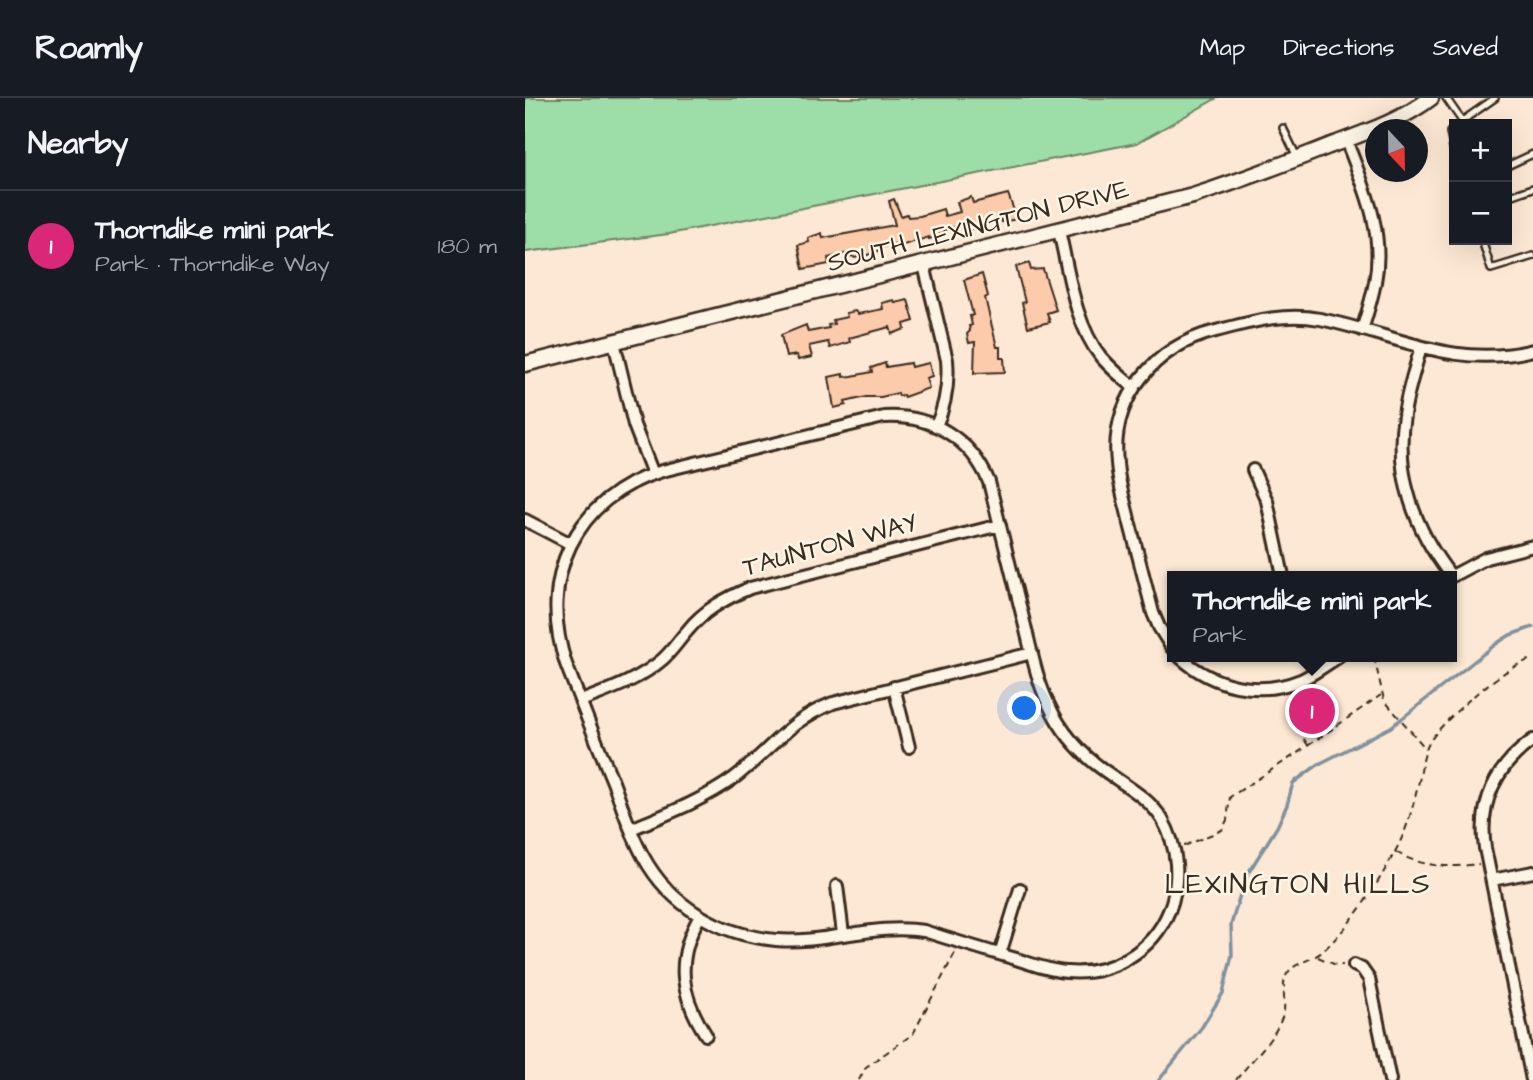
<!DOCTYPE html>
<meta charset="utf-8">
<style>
:root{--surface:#171b24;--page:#20242c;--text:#f1f3f6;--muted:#9ea1a6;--line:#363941;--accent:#db2777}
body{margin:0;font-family:"Architects Daughter",sans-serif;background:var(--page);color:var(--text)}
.controls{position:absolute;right:21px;top:21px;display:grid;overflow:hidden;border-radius:0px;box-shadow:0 7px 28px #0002}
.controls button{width:63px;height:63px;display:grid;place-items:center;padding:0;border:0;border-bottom:2px solid var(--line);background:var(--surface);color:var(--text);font:35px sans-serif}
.compass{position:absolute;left:840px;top:21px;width:63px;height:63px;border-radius:50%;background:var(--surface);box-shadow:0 7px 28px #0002;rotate:158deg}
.you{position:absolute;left:500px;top:611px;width:24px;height:24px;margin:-18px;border:5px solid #fff;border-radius:50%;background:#1a73e8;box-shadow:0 0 0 10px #1a73e833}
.badge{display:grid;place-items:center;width:46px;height:46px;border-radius:50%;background:var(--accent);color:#fff;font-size:23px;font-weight:700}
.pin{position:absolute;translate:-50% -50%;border:4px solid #fff;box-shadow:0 2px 7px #0006}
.popup{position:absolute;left:642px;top:473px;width:290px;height:91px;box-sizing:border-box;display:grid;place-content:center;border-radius:0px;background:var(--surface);filter:drop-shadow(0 2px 5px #0005);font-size:23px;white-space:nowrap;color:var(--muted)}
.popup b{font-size:26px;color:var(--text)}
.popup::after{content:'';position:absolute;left:50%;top:100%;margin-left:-14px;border:14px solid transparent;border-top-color:var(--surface)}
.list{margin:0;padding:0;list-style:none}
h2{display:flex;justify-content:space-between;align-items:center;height:91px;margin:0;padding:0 28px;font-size:30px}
h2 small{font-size:23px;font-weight:400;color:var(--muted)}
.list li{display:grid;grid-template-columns:46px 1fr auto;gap:21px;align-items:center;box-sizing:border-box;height:112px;padding:0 28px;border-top:2px solid var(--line)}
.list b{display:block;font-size:26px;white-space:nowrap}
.list p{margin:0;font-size:23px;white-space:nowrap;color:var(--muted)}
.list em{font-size:23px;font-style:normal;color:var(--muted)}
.map{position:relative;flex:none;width:1008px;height:982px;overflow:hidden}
header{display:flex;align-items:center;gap:42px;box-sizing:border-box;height:98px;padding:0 35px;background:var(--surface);border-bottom:2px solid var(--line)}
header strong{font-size:33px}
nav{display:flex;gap:38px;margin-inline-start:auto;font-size:24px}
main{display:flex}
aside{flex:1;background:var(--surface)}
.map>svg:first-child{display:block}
.green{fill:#9ddea8;stroke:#6c8463;stroke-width:2}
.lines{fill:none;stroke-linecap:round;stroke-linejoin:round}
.stream{stroke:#7f91a0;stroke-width:3.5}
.building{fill:#fccbab;stroke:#3b2a1e;stroke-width:2}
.service-casing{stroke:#3b2a1e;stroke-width:10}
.minor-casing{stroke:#3b2a1e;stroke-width:16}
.tertiary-casing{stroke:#3b2a1e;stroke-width:19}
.path{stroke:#3b2a1e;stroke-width:2;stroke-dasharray:7 5;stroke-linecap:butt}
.service{stroke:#fcf5e5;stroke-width:5}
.minor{stroke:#fcf5e5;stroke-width:10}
.tertiary{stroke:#fcf5e5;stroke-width:14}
.labels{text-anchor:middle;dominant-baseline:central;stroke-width:5;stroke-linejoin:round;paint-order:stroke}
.street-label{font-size:26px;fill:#3b2a1e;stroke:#fcf5e5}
.neighbourhood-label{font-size:28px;letter-spacing:2px;fill:#3b2a1e;stroke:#fcf5e5}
</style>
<header>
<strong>Roamly</strong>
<nav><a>Map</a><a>Directions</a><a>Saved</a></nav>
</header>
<main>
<aside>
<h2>Nearby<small></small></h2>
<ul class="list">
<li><span class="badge">1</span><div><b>Thorndike mini park</b><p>Park · Thorndike Way</p></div><em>180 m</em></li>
</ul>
</aside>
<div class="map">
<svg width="1008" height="982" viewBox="0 0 1008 982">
<rect width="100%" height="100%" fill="#fce8d4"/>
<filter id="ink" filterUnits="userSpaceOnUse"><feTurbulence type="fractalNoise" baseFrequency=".0143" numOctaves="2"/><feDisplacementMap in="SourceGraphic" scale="14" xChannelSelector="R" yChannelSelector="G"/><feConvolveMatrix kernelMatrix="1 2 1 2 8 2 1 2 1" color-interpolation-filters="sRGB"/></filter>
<g filter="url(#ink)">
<path class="green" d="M 0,0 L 692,0 L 612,45 L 144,136 L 0,154 Z"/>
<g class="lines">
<path class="stream" d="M 634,982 L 677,929 L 698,895 L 707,857 L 706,827 L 720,780 L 752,729 L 762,707 L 768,685 L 794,666 L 866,629 L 971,546 L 985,537 L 1008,529"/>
</g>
<path class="building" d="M 483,96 L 492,121 L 477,124 L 477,121 L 449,127 L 450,130 L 438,133 L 437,127 L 419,132 L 420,134 L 415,136 L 415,138 L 404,141 L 404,139 L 375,148 L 374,145 L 357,149 L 350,155 L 330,160 L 327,158 L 321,159 L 320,156 L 303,160 L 304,166 L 278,171 L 273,147 L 284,144 L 283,140 L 297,135 L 298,140 L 370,127 L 364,103 L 369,101 L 376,118 L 382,116 L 383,119 L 395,118 L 418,111 L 420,118 L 435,114 L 432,104 L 446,99 L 448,105 Z
M 504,165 L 506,172 L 518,171 L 531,212 L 522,215 L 525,224 L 503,229 L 497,205 L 500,204 L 491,169 Z
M 457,176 L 463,198 L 460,200 L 472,249 L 475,249 L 475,260 L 479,260 L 480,274 L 449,275 L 450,244 L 444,245 L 442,236 L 445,233 L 444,228 L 447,227 L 445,218 L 448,217 L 439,182 Z
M 369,202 L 370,205 L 383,202 L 389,223 L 379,226 L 380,231 L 367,236 L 365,229 L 324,240 L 325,244 L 305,250 L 303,244 L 284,248 L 287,259 L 273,262 L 272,257 L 261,259 L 256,237 L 281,227 L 283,234 L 304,230 L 303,227 L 309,226 L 308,222 L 322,219 L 321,215 L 330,213 L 333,216 L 358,211 L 357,205 Z
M 360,265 L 361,269 L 385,265 L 386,269 L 404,265 L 407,278 L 401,280 L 404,290 L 379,299 L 378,297 L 374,298 L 373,295 L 356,299 L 341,299 L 320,304 L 321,307 L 309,310 L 304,279 L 318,276 L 318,279 L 327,278 L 347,274 L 346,270 Z"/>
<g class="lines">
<defs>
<path id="service" d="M 921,0 L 937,23 L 970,0
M 758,30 L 772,59
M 929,30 L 925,34 L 929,55
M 982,68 L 1008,56
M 982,99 L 1008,90
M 957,142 L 966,171 L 1008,158"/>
<path id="minor" d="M 821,42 C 839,89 860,133 850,184 C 847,201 842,216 837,232
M 534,133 C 544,174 549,225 576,259 C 586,270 597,280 609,289
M 399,167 L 422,262 C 424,285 421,306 411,328
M 89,244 L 109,327 L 128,376
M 896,249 C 890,271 882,294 879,317 C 869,376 890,432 926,478
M 359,319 C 406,316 446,341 464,384 C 476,431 487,477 499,524 C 506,551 511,580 523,605 C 535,632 556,656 580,673 C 601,688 623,699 637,721 C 653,748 656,783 644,813 C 628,853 585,878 542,874 C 525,873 507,866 491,861 C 460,852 430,843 399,833 C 349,825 301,846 251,842 C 195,837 145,808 118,758 C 105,735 97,708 88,684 C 72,645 56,605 41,566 C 12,481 50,399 137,373 Z
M 728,372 L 742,403 L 758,478
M 0,422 L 46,446
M 927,478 L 961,460 L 1008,448
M 647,550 L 634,529 L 628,515 C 620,484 612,453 604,422 C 600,403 593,384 592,365 C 585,300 630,248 691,233 C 726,224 759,214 795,221 C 871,236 928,272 1008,252
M 655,559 C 688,589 734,599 776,582 C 789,576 801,567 813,559
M 369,589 L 384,649
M 56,603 C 84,592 114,582 138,561 C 147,553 154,542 163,532 C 179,512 201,500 225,490 L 475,427
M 106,731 C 142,716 177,703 209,680 C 246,652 261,624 308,605 L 507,555
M 967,782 L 1008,774
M 312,788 L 318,836
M 175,818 C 150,861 155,897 181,937
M 475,856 L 495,791
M 829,867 L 837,871 L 844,881 L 865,982
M 1007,982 L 960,750 C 953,705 971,668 1008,642"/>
<path id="tertiary" d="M 0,266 L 668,98 C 714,83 759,66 804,48 C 839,35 876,23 906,0"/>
</defs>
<use href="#service" class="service-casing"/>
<use href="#minor" class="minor-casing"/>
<use href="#tertiary" class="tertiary-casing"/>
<path class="path" d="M 849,559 L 859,602 L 901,651
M 777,594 C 784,616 765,624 783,647
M 659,748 L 697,732 L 702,722 L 705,699 L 771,656 L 856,597
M 871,754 C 895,769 926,770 954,766
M 793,859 L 811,867 L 818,867
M 334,982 L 341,969 L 388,936 L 430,855
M 711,982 C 726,962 750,941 758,917 C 762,904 755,888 762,876 C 769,864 787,863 798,853 C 828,825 853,786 872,750 C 884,727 889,704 895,679 C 897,667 899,654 905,643 C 921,619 980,567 1008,561"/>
<use href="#service" class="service"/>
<use href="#minor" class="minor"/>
<use href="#tertiary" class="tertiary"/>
</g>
</g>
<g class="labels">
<g class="street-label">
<text transform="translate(453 128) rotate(-14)">SOUTH LEXINGTON DRIVE</text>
<text transform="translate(305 447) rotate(-15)">TAUNTON WAY</text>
</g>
<g class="neighbourhood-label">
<text x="773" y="786">LEXINGTON HILLS</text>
</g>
</g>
</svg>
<div class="controls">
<button>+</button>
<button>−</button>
</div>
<svg class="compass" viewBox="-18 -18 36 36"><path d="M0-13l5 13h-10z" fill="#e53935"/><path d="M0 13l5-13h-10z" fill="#9ea1a6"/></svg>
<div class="you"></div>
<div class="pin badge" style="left:787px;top:613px">1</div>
<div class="popup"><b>Thorndike mini park</b>Park</div>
</div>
</main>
